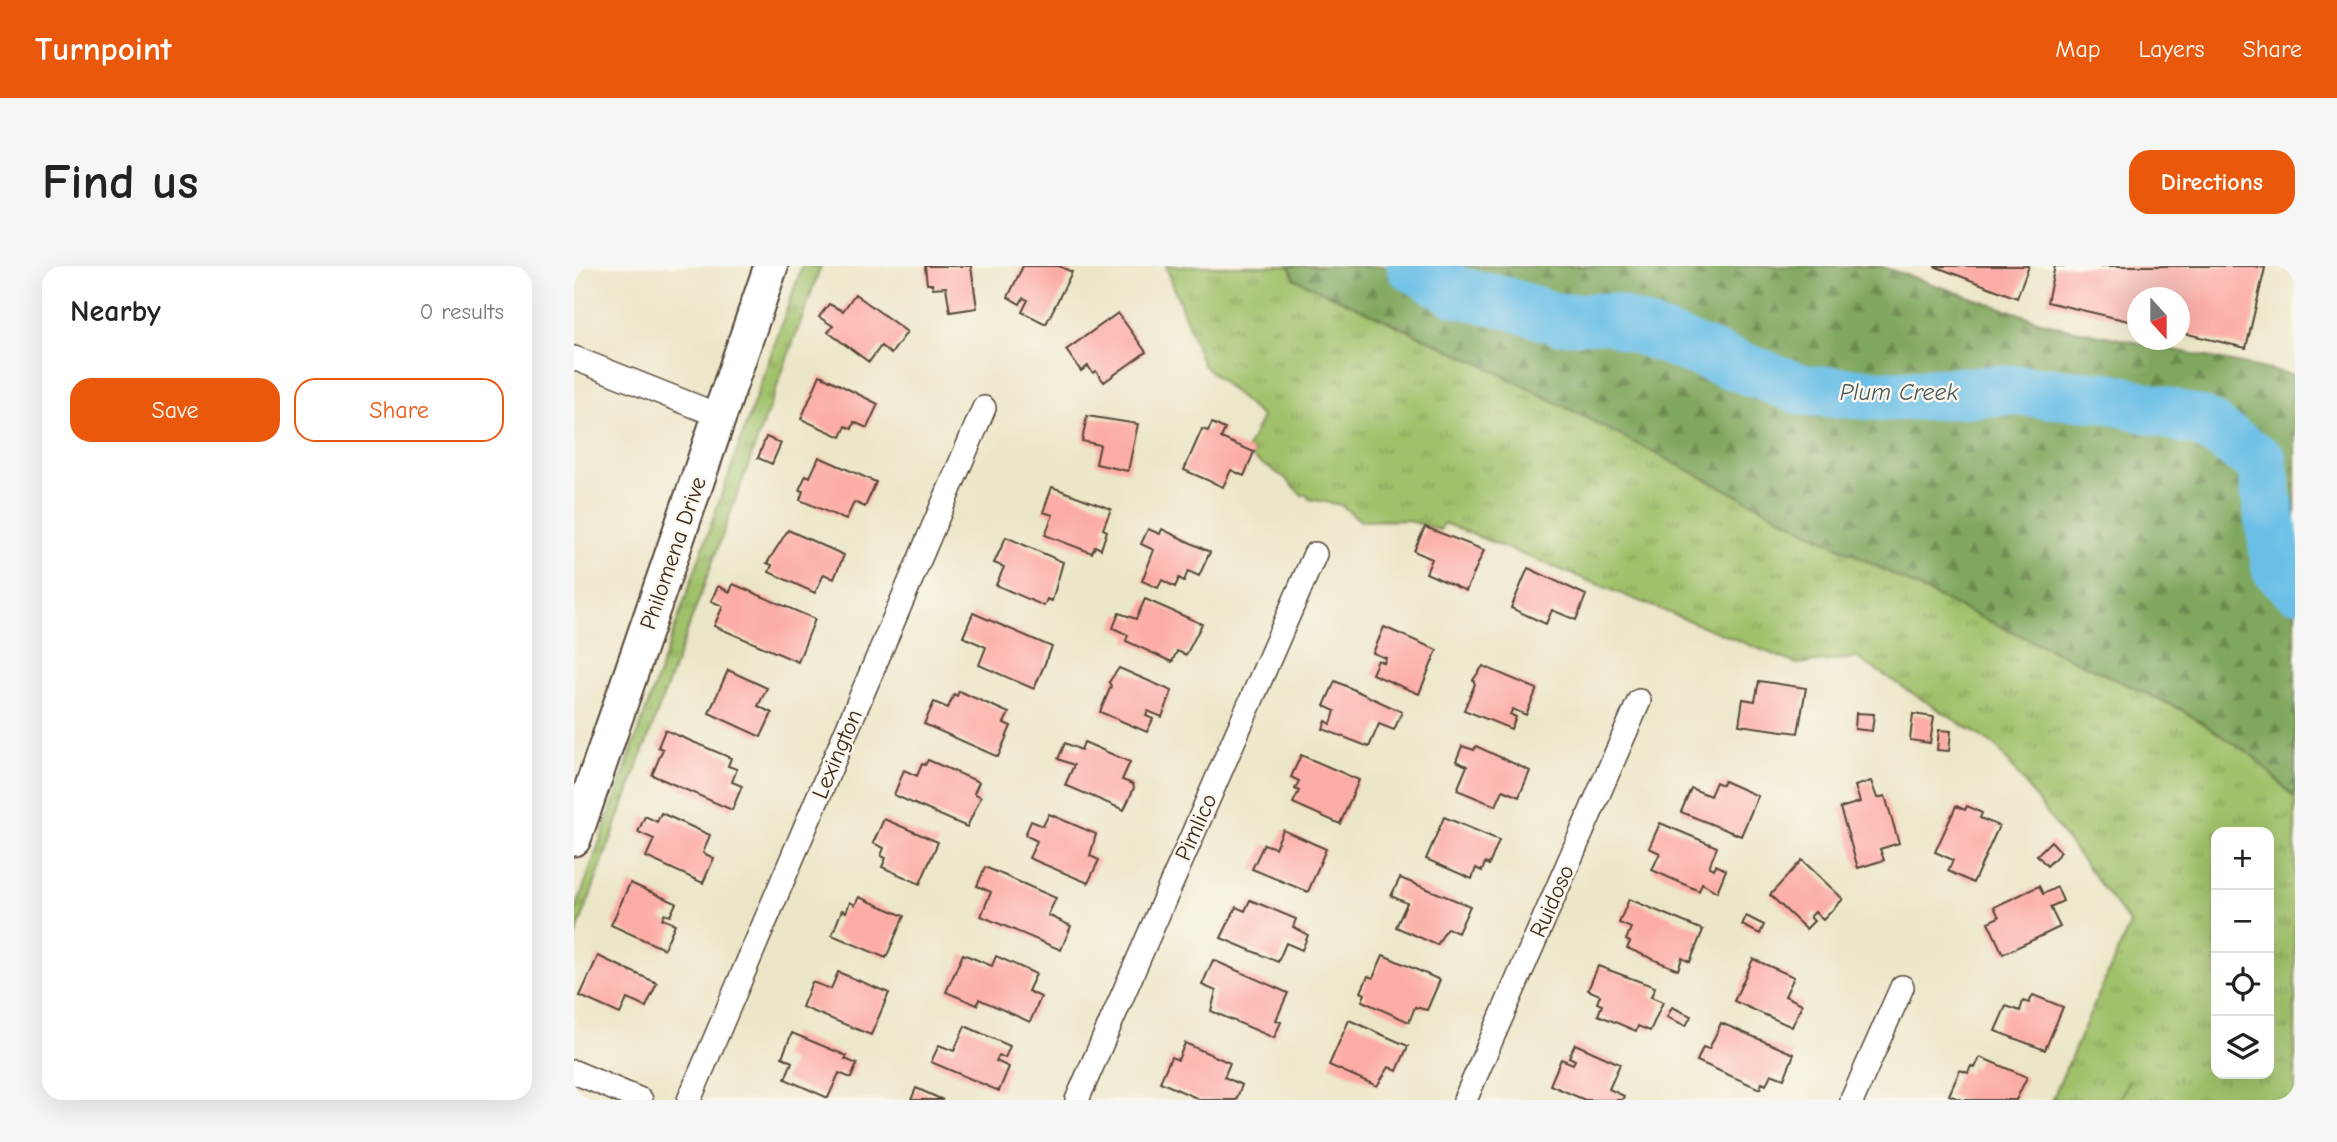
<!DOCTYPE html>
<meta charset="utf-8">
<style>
:root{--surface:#fff;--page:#f6f6f6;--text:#222;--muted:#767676;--line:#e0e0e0;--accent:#ea580c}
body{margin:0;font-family:"Comic Neue",sans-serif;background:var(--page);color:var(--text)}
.controls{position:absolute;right:21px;bottom:21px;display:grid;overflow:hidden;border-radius:14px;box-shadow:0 7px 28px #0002}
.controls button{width:63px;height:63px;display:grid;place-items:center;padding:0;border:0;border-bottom:2px solid var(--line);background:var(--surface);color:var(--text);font:35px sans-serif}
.compass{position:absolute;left:1553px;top:21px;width:63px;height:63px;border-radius:50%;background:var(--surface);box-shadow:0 7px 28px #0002;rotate:159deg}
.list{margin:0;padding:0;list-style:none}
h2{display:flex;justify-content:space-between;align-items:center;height:91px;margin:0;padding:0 28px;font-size:30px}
h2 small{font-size:23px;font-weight:400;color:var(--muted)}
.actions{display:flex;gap:14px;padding:21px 28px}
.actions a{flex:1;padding:16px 0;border:2px solid var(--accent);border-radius:21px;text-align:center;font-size:24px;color:var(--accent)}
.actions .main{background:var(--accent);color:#fff}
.icon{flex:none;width:38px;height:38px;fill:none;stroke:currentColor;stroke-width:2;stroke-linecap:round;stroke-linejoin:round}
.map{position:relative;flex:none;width:1721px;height:834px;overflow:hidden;border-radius:21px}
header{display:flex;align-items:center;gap:42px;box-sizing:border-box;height:98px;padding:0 35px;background:var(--accent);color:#fff}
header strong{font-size:33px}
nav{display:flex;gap:38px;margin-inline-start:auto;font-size:24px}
.intro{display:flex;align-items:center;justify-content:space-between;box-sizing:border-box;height:168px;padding:0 42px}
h1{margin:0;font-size:49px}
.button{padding:18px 32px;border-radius:21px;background:var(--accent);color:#fff;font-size:24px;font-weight:700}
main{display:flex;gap:42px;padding:0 42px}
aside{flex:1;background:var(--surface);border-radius:21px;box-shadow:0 7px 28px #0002}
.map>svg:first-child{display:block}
.grass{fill:url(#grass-tufts);stroke:#6e7644;stroke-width:2;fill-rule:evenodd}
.forest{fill:url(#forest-firs);stroke:#5e683e;stroke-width:2}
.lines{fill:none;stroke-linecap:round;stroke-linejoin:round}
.river{stroke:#6abfe7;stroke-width:51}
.building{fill:#fcaca6}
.street-casing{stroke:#564638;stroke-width:26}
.secondary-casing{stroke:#564638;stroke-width:37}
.street{stroke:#fff;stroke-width:23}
.secondary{stroke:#fff;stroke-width:33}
.labels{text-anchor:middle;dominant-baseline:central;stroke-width:5;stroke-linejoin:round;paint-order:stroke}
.street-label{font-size:23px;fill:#3b2a1e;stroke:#fbf7ec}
.water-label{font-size:24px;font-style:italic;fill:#49575a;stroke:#fbf7ec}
</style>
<header>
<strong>Turnpoint</strong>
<nav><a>Map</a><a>Layers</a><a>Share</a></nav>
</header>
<div class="intro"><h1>Find us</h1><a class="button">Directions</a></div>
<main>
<aside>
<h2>Nearby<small>0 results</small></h2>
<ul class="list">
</ul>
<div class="actions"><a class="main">Save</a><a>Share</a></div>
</aside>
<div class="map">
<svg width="1721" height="834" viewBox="0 0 1721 834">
<defs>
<pattern id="grass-tufts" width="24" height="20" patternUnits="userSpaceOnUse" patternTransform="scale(1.75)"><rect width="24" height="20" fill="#a0c16a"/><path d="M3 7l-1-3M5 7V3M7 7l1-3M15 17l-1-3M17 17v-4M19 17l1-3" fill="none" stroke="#849d57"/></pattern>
<pattern id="forest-firs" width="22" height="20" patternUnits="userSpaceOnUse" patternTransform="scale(1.75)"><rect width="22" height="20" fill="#80a75e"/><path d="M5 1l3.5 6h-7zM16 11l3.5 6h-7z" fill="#6a884d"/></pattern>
</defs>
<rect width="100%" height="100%" fill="#fbf7ec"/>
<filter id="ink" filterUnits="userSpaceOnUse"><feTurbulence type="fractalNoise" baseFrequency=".0143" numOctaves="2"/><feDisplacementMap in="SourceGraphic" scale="14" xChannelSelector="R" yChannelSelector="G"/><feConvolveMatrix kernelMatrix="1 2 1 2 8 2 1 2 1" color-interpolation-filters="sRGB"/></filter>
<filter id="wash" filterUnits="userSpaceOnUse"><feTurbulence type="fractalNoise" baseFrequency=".00686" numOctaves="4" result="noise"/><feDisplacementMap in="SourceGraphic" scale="28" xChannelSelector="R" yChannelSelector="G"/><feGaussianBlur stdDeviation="1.57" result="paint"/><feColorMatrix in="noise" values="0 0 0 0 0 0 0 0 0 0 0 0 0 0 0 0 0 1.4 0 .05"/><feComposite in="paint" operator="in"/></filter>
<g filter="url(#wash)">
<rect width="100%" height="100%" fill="#ece6c8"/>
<path class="grass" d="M 228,0 L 247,0 L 0,674 L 0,649 Z
M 592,0 L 715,0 L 722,13 L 907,98 L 1361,330 L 1607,443 L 1679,490 L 1721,532 L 1721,834 L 1547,834 L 1555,813 L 1546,834 L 1478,834 L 1556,658 L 1423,481 L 1283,392 L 1223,398 L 870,257 L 866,264 L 832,254 L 787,255 L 767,239 L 735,233 L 734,229 L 728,229 L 711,212 L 678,191 L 680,186 L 673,183 L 688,151 L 629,99 ZM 1642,566 L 1695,566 L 1695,808 L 1642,808 Z"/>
<path class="forest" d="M 715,0 L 1306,0 L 1478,59 L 1721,109 L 1721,532 L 1679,490 L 1606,443 L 1361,330 L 907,98 L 721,13 Z"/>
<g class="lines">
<path class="river" d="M 838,0 L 883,26 L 930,36 L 983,53 L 1035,52 L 1229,124 L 1319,130 L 1439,124 L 1536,132 L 1630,157 L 1688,196 L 1703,302 L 1721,320"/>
</g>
<g id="blocks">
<path class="building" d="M 351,0 L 397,0 L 403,42 L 376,46 L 372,21 L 359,22 L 358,18 L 353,18 Z
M 449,0 L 485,0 L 498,6 L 472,58 L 448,46 L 454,34 L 449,32 L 446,38 L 434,31 Z
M 1360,0 L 1455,0 L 1443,32 Z
M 1481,0 L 1680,0 L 1691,2 L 1672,82 L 1605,66 L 1605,32 L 1563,32 L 1563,57 L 1473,36 Z
M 281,28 L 333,66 L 317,88 L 307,80 L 295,96 L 254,66 L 259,60 L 245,51 L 255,38 L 269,45 Z
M 544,47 L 572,86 L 530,116 L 522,105 L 519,107 L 514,100 L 507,105 L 492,84 Z
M 246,109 L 304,138 L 293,162 L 280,156 L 278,163 L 272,160 L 267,171 L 227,153 Z
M 513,150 L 564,158 L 554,205 L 522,198 L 526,179 L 508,175 Z
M 638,157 L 651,163 L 647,172 L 680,186 L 670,210 L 657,204 L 649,221 L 610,204 L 628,163 L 634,165 Z
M 192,171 L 207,177 L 198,198 L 184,192 Z
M 245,191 L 302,216 L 291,241 L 280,236 L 272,254 L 226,234 L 229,225 L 225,224 L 232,209 L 236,211 Z
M 478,221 L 537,243 L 529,263 L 533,265 L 527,283 L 521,280 L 518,287 L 471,269 L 479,249 L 469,246 Z
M 851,261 L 910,284 L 892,325 L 852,307 L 858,293 L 840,285 Z
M 574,263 L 586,268 L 588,263 L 636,286 L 625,310 L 614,305 L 610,315 L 605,312 L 601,321 L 588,314 L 584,322 L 568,315 L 580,284 L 567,278 Z
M 214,264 L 270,289 L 260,313 L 250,308 L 241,327 L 195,306 L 198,299 L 193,297 Z
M 432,271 L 489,296 L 478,335 L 473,333 L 470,340 L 422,319 L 430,301 L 420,297 Z
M 954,302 L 1012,329 L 1002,354 L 978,344 L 972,358 L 937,342 Z
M 159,318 L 241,353 L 224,396 L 140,360 L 149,340 L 137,335 L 144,320 L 156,326 Z
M 571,333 L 628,358 L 612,389 L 603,385 L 598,396 L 552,375 L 554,369 L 539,362 L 545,347 L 562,353 Z
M 399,347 L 478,381 L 460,423 L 405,399 L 412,381 L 389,371 Z
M 810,361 L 863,384 L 845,428 L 798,408 L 804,394 L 810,397 L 812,392 L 799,387 Z
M 909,400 L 963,423 L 952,449 L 939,443 L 936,448 L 942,451 L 937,463 L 890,444 L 901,418 L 899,414 Z
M 545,402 L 598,425 L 588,451 L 574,445 L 572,450 L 579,453 L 573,466 L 526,446 L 537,420 L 535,416 Z
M 154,404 L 193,422 L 184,440 L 198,447 L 187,471 L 135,447 Z
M 761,415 L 828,446 L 820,464 L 805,458 L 795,481 L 749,463 L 752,455 L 757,458 L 761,445 L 750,440 Z
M 1185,415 L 1232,422 L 1224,467 L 1165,459 L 1169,433 L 1181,435 Z
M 385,425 L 435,447 L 430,457 L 437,460 L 424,491 L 350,458 L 360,436 L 374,442 L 380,428 L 383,430 Z
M 1282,447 L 1300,448 L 1298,465 L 1281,463 Z
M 1339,448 L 1360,451 L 1356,477 L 1336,474 Z
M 91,464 L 157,492 L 154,500 L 163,503 L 158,516 L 168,520 L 158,544 L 78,509 L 89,483 L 84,481 Z
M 1365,464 L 1377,465 L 1375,485 L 1363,484 Z
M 510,476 L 556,496 L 548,514 L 559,518 L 560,522 L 550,544 L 491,519 L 500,499 L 484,493 L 491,477 L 507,484 Z
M 888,480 L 900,484 L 902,480 L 956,505 L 945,531 L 929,524 L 922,540 L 883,524 L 893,500 L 882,495 Z
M 727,489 L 785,514 L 766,558 L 719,537 L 725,525 L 721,523 L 725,515 L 717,511 Z
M 354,494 L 405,516 L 400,527 L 407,531 L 393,561 L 320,529 L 330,504 L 343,510 L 348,498 L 351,499 Z
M 1150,515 L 1184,530 L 1167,570 L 1107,546 L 1117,522 L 1136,530 L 1142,516 L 1148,519 Z
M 1297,515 L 1303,532 L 1311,530 L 1325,577 L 1306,583 L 1310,594 L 1284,602 L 1266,542 L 1286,536 L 1281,520 Z
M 1382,540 L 1391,544 L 1393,540 L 1408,547 L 1406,552 L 1425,560 L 1399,617 L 1374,605 L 1379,594 L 1361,586 Z
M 87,547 L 136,569 L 129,587 L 140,592 L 129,617 L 72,591 L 80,573 L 64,566 L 71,550 L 83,556 Z
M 475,548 L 522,568 L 516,590 L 525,594 L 514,617 L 455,592 L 463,575 L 451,569 L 457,555 L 469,560 Z
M 870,551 L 925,574 L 915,599 L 911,597 L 908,605 L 902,602 L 898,613 L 852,593 Z
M 310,553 L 364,576 L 346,618 L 308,601 L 312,592 L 307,590 L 310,582 L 299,577 Z
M 1086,557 L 1143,581 L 1135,601 L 1140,603 L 1142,599 L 1152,604 L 1143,626 L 1128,617 L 1125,625 L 1078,604 L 1086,587 L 1075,582 Z
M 709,564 L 752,583 L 734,626 L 678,603 L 690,578 L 701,582 Z
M 1477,575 L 1487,586 L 1473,600 L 1463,589 Z
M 1228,594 L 1269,633 L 1249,654 L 1241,646 L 1236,651 L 1240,655 L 1232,663 L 1196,629 Z
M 411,601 L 482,632 L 474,649 L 497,660 L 487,684 L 407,650 L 417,626 L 403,620 Z
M 826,612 L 896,640 L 884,667 L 873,662 L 863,679 L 822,661 L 833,637 L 817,630 Z
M 56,617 L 102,637 L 96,650 L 90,648 L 88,653 L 101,658 L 90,683 L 37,659 Z
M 1465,620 L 1469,628 L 1483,621 L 1489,635 L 1476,641 L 1486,661 L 1429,688 L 1414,656 L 1425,651 L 1420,641 Z
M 285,631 L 330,650 L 312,692 L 258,669 L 268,644 L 272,646 L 276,636 L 281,639 Z
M 1055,633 L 1129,664 L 1116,696 L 1108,692 L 1104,704 L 1053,682 L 1056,676 L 1052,674 L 1057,662 L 1045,657 Z
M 676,634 L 722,653 L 719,661 L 734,669 L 728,684 L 712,677 L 704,696 L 647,672 L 662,641 L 671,645 Z
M 1172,650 L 1190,659 L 1186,668 L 1168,659 Z
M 389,688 L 418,700 L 422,690 L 462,708 L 454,725 L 467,731 L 456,756 L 405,733 L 403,739 L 372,726 Z
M 809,689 L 866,714 L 853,744 L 841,741 L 835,756 L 788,735 L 791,728 L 787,726 L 794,710 L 799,712 Z
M 24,690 L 83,717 L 72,741 L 53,733 L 46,748 L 6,730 Z
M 1179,693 L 1220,711 L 1211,730 L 1228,738 L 1218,761 L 1160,735 Z
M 639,694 L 714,727 L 702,754 L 707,756 L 700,772 L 637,745 L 642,725 L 628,719 Z
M 1024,700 L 1081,721 L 1077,731 L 1089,736 L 1076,765 L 1064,760 L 1062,765 L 1024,749 L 1028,739 L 1023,737 L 1026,729 L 1014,724 Z
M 264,706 L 315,727 L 297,769 L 228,741 L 238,716 L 257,723 Z
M 1459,729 L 1489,741 L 1471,784 L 1421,765 L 1432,740 L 1446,745 L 1449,735 L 1455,737 Z
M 1098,741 L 1117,750 L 1112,760 L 1093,751 Z
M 775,754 L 834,780 L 823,805 L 815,801 L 803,820 L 755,799 Z
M 1147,757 L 1220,788 L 1210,813 L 1197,808 L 1192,819 L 1188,817 L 1186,823 L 1123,795 L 1129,781 L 1135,783 Z
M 391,760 L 436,780 L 431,792 L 425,789 L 422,795 L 435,801 L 425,825 L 357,796 L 365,779 L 380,785 Z
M 218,767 L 273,790 L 271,793 L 283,798 L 277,812 L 265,807 L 254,832 L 211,813 L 218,796 L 208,791 Z
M 611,777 L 656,797 L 650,811 L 668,819 L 662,834 L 627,834 L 586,816 L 597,791 L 604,794 Z
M 1001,778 L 1046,798 L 1035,823 L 1050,830 L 1048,834 L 1011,834 L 976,819 L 987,793 L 999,798 L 1001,794 L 995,791 Z
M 1406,791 L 1453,811 L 1442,834 L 1387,834 L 1375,829 L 1386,804 L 1394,807 L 1397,800 L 1401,802 Z
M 342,822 L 369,834 L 337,834 Z"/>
</g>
</g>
<g filter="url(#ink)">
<use href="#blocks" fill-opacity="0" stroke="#564638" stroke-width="2"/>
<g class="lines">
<defs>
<path id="street" d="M 0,92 L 146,150
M 0,806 L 67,834
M 115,834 L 410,142
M 503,834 L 741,288
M 891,834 L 1065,435
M 1278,834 L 1328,721"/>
<path id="secondary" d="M 0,573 L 197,0"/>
</defs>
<use href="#street" class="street-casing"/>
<use href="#secondary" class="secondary-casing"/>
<use href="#street" class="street"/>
<use href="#secondary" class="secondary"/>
</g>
</g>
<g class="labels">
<g class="street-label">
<text transform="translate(99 287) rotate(-71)">Philomena Drive</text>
<text transform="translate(263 488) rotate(-67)">Lexington</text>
<text transform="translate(622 561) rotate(-66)">Pimlico</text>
<text transform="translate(978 635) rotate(-66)">Ruidoso</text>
</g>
<g class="water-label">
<text x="1325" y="126">Plum Creek</text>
</g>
</g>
</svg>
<div class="controls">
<button>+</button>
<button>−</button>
<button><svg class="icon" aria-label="locate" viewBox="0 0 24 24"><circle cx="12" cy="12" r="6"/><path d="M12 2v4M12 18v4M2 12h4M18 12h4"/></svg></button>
<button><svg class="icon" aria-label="layers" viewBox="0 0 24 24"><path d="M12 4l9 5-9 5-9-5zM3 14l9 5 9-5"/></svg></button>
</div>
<svg class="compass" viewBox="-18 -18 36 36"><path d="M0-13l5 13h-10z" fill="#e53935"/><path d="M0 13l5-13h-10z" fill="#767676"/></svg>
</div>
</main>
